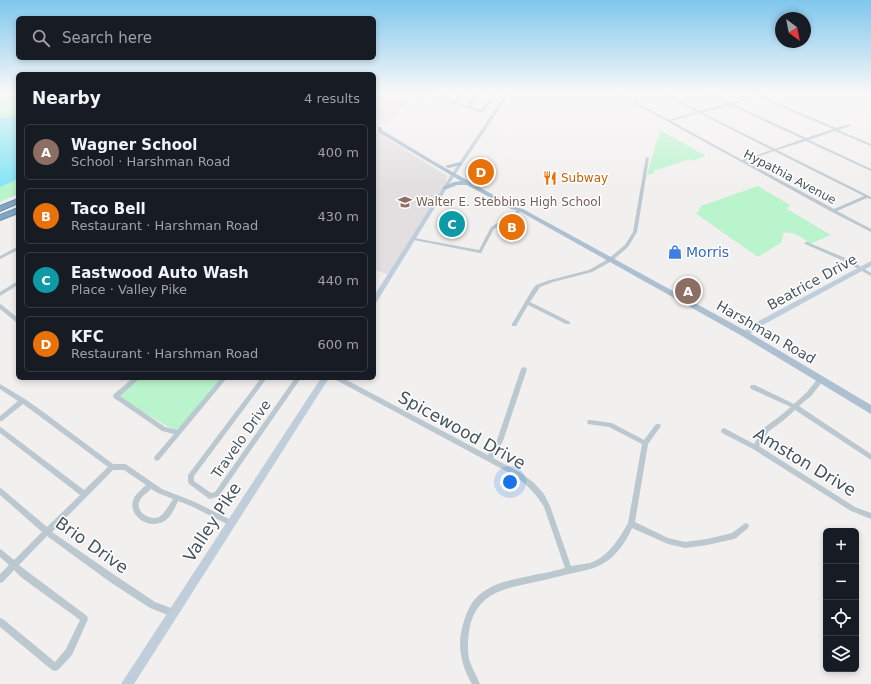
<!DOCTYPE html>
<meta charset="utf-8">
<style>
:root{--surface:#171b24;--page:#242831;--text:#f1f3f6;--muted:#9ea1a6;--line:#363941;--accent:#b45309}
body{margin:0;font-family:"DejaVu Sans",sans-serif;background:var(--page);color:var(--text)}
.controls{position:absolute;right:12px;bottom:12px;display:grid;overflow:hidden;border-radius:6px;box-shadow:0 2px 6px #0003}
.controls button{width:36px;height:36px;display:grid;place-items:center;padding:0;border:0;border-bottom:1px solid var(--line);background:var(--surface);color:var(--text);font:20px sans-serif}
.compass{position:absolute;left:775px;top:12px;width:36px;height:36px;border-radius:50%;background:var(--surface);box-shadow:0 2px 6px #0003;rotate:148deg}
.you{position:absolute;left:510px;top:482px;width:14px;height:14px;margin:-10px;border:3px solid #fff;border-radius:50%;background:#1a73e8;box-shadow:0 0 0 6px #1a73e833}
.badge{display:grid;place-items:center;width:26px;height:26px;border-radius:50%;background:var(--accent);color:#fff;font-size:13px;font-weight:700}
.pin{position:absolute;translate:-50% -50%;border:2px solid #fff;box-shadow:0 1px 4px #0006}
.list{margin:0;padding:0;list-style:none}
h2{display:flex;justify-content:space-between;align-items:center;height:52px;margin:0;padding:0 16px;font-size:17px}
h2 small{font-size:13px;font-weight:400;color:var(--muted)}
.list li{display:grid;grid-template-columns:26px 1fr auto;gap:12px;align-items:center;box-sizing:border-box;height:56px;margin:0 8px 8px;padding:0 8px;border:1px solid var(--line);border-radius:6px}
.list b{display:block;font-size:15px;white-space:nowrap}
.list p{margin:0;font-size:13px;white-space:nowrap;color:var(--muted)}
.list em{font-size:13px;font-style:normal;color:var(--muted)}
.icon{flex:none;width:22px;height:22px;fill:none;stroke:currentColor;stroke-width:2;stroke-linecap:round;stroke-linejoin:round}
.map{position:relative;flex:none;width:871px;height:684px;overflow:hidden}
.search{position:absolute;background:var(--surface);box-shadow:0 2px 6px #0003;left:16px;top:16px;width:360px;height:44px;display:flex;align-items:center;gap:10px;box-sizing:border-box;padding:0 14px;border-radius:6px;color:var(--muted);font-size:15px}
.panel{position:absolute;background:var(--surface);box-shadow:0 2px 6px #0003;left:16px;top:72px;width:360px;height:308px;border-radius:6px}
.map>svg:first-child{display:block}
.education{fill:#e3dfe1}
.green{fill:#b9f4cc}
.water{fill:#81e4f5}
.lines{fill:none;stroke-linecap:round;stroke-linejoin:round}
.highway-casing{stroke:#6c90af;stroke-width:2}
.street{fill:#bbc8cf;fill-rule:evenodd}
.secondary{fill:#bfceda;fill-rule:evenodd}
.primary{fill:#acc0d1;fill-rule:evenodd}
.highway{fill:#81a5c3;fill-rule:evenodd}
.labels{text-anchor:middle;dominant-baseline:central;stroke-width:3;stroke-linejoin:round;paint-order:stroke}
.far-street-label{font-size:12px;fill:#45545e;stroke:#fff}
.far-food-label{font-size:12px;fill:#c56008;stroke:#fff;text-anchor:start}
.far-education-label{font-size:12px;fill:#785e54;stroke:#fff;text-anchor:start}
.shop-label{font-size:14px;fill:#366cbe;stroke:#fff;text-anchor:start}
.street-label{font-size:14px;fill:#45545e;stroke:#fff}
.near-street-label{font-size:17px;fill:#45545e;stroke:#fff}
</style>
<div class="map">
<svg width="871" height="684" viewBox="0 0 871 684">
<rect width="100%" height="100%" fill="#f2efef"/>
<path class="education" d="M 374,93 L 417,93 L 386,123 L 374,115 Z
M 374,130 L 447,176 L 445,188 L 390,276 L 374,269 Z"/>
<path class="green" d="M 0,93 L 18,93 L 18,194 L 0,202 Z
M 660,130 L 706,156 L 692,161 L 690,159 L 653,171 L 655,173 L 647,175 Z
M 758,186 L 790,205 L 787,209 L 831,235 L 810,244 C 801,237 794,231 783,233 L 782,242 L 758,257 L 695,213 L 698,212 L 701,206 Z
M 138,378 L 224,378 L 177,432 L 116,396 Z"/>
<path class="water" d="M 18,116 L 18,179 L 0,187 L 0,118 Z"/>
<g class="lines">
<defs>
<path id="highway" d="M 18,199 L 18,203 L 0,211 L 0,206 Z
M 18,208 L 18,213 L 0,220 L 0,215 Z"/>
</defs>
<use href="#highway" class="highway-casing"/>
<path class="street" d="M 419,93 L 421,93 L 422,94 L 429,96 L 432,93 L 435,93 L 430,98 L 420,96 Z
M 447,93 L 449,93 L 445,100 L 454,102 L 461,93 L 463,93 L 456,103 L 467,106 L 478,93 L 480,93 L 470,107 L 481,110 L 495,93 L 497,93 L 484,111 L 481,112 L 455,104 L 453,105 L 453,104 L 442,101 L 442,100 Z
M 616,93 L 619,93 L 669,120 L 697,112 L 660,93 L 663,93 L 700,111 L 727,104 L 706,93 L 709,93 L 730,103 L 756,96 L 751,93 C 754,93 756,95 759,95 C 761,95 766,93 769,93 L 761,96 L 836,128 L 850,124 L 850,126 L 838,130 L 871,144 L 871,146 L 835,131 L 809,140 L 871,169 L 871,171 L 806,141 L 777,150 L 871,197 L 871,199 L 867,198 L 837,211 L 871,229 L 871,232 L 832,212 ZM 758,97 L 833,129 L 806,138 L 733,104 ZM 730,105 L 803,139 L 775,149 L 702,113 ZM 699,113 L 772,150 L 742,160 L 671,121 ZM 774,151 L 864,196 L 834,209 L 745,161 Z
M 646,157 L 649,158 L 637,232 L 628,247 L 612,261 L 592,272 L 553,282 L 540,287 L 530,302 L 570,322 L 570,324 L 566,324 L 528,305 L 516,326 L 512,326 L 512,324 L 532,290 L 536,285 L 550,280 L 589,270 L 608,259 L 625,245 L 633,232 Z
M 520,209 L 521,209 L 523,210 L 494,229 L 481,253 L 480,253 L 414,240 L 412,239 L 414,238 L 479,250 L 491,227 Z
M 805,242 L 807,242 L 850,260 L 871,273 L 871,276 L 846,262 L 805,244 Z
M 17,247 L 18,247 L 18,250 L 0,259 L 0,256 Z
M 18,281 L 18,285 L 0,296 L 0,292 Z
M 0,304 L 2,305 L 18,318 L 18,323 L 16,322 L 0,309 Z
M 524,367 L 526,368 L 527,369 L 503,441 L 493,458 L 521,473 L 534,483 L 544,494 L 550,506 L 571,566 C 577,565 584,564 590,563 C 608,557 619,539 628,523 L 642,444 L 609,427 L 588,424 L 587,422 L 588,420 L 590,420 L 612,423 L 644,440 L 656,424 L 660,424 L 661,426 L 648,444 L 635,522 L 668,538 L 685,542 L 707,539 L 732,533 L 744,524 L 746,523 L 748,524 L 749,526 L 748,528 L 736,538 L 734,539 L 707,545 L 685,548 L 668,544 L 632,528 C 626,542 617,555 604,563 C 593,570 581,571 569,574 C 559,576 550,579 540,581 C 509,588 479,590 470,626 C 468,637 467,647 469,659 C 472,668 476,675 480,684 L 472,684 C 462,667 457,647 462,628 C 465,617 469,604 478,596 C 494,581 518,579 538,574 C 547,573 556,570 565,568 L 544,507 C 537,495 528,486 517,477 L 336,380 L 335,378 L 343,378 L 488,455 L 497,440 L 521,369 L 522,368 Z
M 819,377 L 823,377 L 824,379 L 823,381 L 811,396 L 799,406 L 871,454 L 871,460 L 795,410 L 784,420 L 769,431 L 759,446 L 855,507 L 871,513 L 871,519 L 851,511 L 753,449 L 722,433 L 721,431 L 722,429 L 724,428 L 726,429 L 754,444 L 765,427 L 780,416 L 791,407 L 751,389 L 750,387 L 751,385 L 755,385 L 794,404 L 807,392 Z
M 133,378 L 140,378 L 120,396 L 165,427 L 177,430 L 221,378 L 227,378 L 159,460 L 157,461 L 155,460 L 154,458 L 155,456 L 174,434 L 162,431 L 114,398 L 113,396 L 114,394 Z
M 261,378 L 267,378 L 194,476 L 194,481 L 211,493 L 215,492 L 295,378 L 301,378 L 219,496 L 210,499 L 208,498 L 189,484 L 188,482 L 188,475 Z
M 0,384 L 25,399 L 42,411 L 113,464 L 125,464 L 127,465 L 162,489 L 195,502 L 233,521 L 234,523 L 233,525 L 231,526 L 191,506 L 178,501 C 175,508 172,515 166,520 C 150,532 124,515 135,496 C 138,492 142,489 146,485 L 124,470 L 113,470 L 52,532 L 116,576 L 155,602 L 176,610 L 177,613 L 176,616 L 173,617 L 150,608 L 110,582 L 47,536 L 19,565 L 28,572 L 87,616 L 88,619 L 72,655 L 58,670 L 55,671 L 52,670 L 0,627 L 0,618 L 3,619 L 55,662 L 66,649 L 80,620 L 22,578 L 14,570 L 3,582 L 0,583 L 0,574 L 9,565 L 0,557 L 0,549 L 2,550 L 14,560 L 42,532 L 0,495 L 0,488 L 2,489 L 47,527 L 80,495 L 0,433 L 0,427 L 2,428 L 84,490 L 108,467 L 38,415 L 23,404 L 2,421 L 0,421 L 0,416 L 18,401 L 0,389 ZM 151,489 L 158,493 L 173,499 C 169,505 165,513 159,517 C 149,521 134,511 140,500 C 142,496 148,492 151,489 Z"/>
<path class="secondary" d="M 506,93 L 510,93 L 455,175 L 376,303 L 374,303 L 374,296 L 451,175 Z
M 871,261 L 871,266 L 761,326 L 747,336 L 743,336 L 742,334 L 743,332 L 757,322 Z
M 321,378 L 329,378 L 134,684 L 121,684 Z"/>
<path class="primary" d="M 378,127 L 382,127 L 382,130 L 433,161 L 515,207 L 523,209 L 748,332 L 871,405 L 871,414 L 742,336 L 519,211 L 511,209 L 467,185 L 457,185 L 447,189 L 443,189 L 443,187 L 454,182 L 461,181 L 378,132 Z
M 460,162 L 462,163 L 462,165 L 448,168 L 445,166 Z"/>
<use href="#highway" class="highway"/>
</g>
<linearGradient id="sky" x2="0" y2="1"><stop stop-color="#7fc7ed"/><stop offset="0.49" stop-color="#f9f8f8"/><stop offset="1" stop-color="#f9f8f8" stop-opacity="0"/></linearGradient>
<rect width="871" height="189" fill="url(#sky)"/>
<defs>
<symbol id="restaurant-bare" viewBox="-9 -9 18 18"><path d="M-5-6h1v4h1v-4h1v4h1v-4h1v5L-1.5 .5V6h-2V.5L-5-1ZM5-6V6H3V1.5H1.5Q1.5-4 5-6Z" fill="#e8710a" stroke="#fff" stroke-width="2.5" paint-order="stroke"/></symbol>
<symbol id="school-bare" viewBox="-9 -9 18 18"><path d="M0-5L7-2L0 1L-7-2ZM-4 1L0 2.5L4 1V4Q0 6-4 4Z" fill="#8d6e63" stroke="#fff" stroke-width="2.5" paint-order="stroke"/></symbol>
<symbol id="shop-bare" viewBox="-9 -9 18 18"><path d="M-5-2.5h2.3a2.7 3.5 0 0 1 5.4 0H5L5.5 6h-11ZM-1.5-2.5h3a1.5 2.3 0 0 0-3 0Z" fill="#3f7fe0" stroke="#fff" stroke-width="2.5" paint-order="stroke"/></symbol>
</defs>
<g fill-rule="evenodd">
<use href="#restaurant-bare" x="540" y="168" width="20" height="20"/>
<use href="#school-bare" x="395" y="192" width="20" height="20"/>
<use href="#shop-bare" x="665" y="242" width="20" height="20"/>
</g>
<g class="labels">
<g class="far-street-label">
<text transform="translate(790 177) rotate(28)">Hypathia Avenue</text>
</g>
<g class="far-food-label">
<text x="561" y="178">Subway</text>
</g>
<g class="far-education-label">
<text x="416" y="202">Walter E. Stebbins High School</text>
</g>
<g class="shop-label">
<text x="686" y="252">Morris</text>
</g>
<g class="street-label">
<text transform="translate(812 282) rotate(-29)">Beatrice Drive</text>
<text transform="translate(766 332) rotate(30)">Harshman Road</text>
<text transform="translate(241 439) rotate(-55)">Travelo Drive</text>
</g>
<g class="near-street-label">
<text transform="translate(462 430) rotate(29)">Spicewood Drive</text>
<text transform="translate(805 462) rotate(31)">Amston Drive</text>
<text transform="translate(212 522) rotate(-57)">Valley Pike</text>
<text transform="translate(92 545) rotate(35)">Brio Drive</text>
</g>
</g>
</svg>
<div class="controls">
<button>+</button>
<button>−</button>
<button><svg class="icon" aria-label="locate" viewBox="0 0 24 24"><circle cx="12" cy="12" r="6"/><path d="M12 2v4M12 18v4M2 12h4M18 12h4"/></svg></button>
<button><svg class="icon" aria-label="layers" viewBox="0 0 24 24"><path d="M12 4l9 5-9 5-9-5zM3 14l9 5 9-5"/></svg></button>
</div>
<svg class="compass" viewBox="-18 -18 36 36"><path d="M0-13l5 13h-10z" fill="#e53935"/><path d="M0 13l5-13h-10z" fill="#9ea1a6"/></svg>
<div class="you"></div>
<div class="pin badge" style="left:688px;top:291px;background:#8d6e63">A</div>
<div class="pin badge" style="left:512px;top:227px;background:#e8710a">B</div>
<div class="pin badge" style="left:452px;top:224px;background:#0f9aa8">C</div>
<div class="pin badge" style="left:481px;top:172px;background:#e8710a">D</div>
<div class="search"><svg class="icon" aria-label="search" viewBox="0 0 24 24"><circle cx="10" cy="10" r="6"/><path d="M15 15l6 6"/></svg>Search here</div>
<section class="panel">
<h2>Nearby<small>4 results</small></h2>
<ul class="list">
<li><span class="badge" style="background:#8d6e63">A</span><div><b>Wagner School</b><p>School · Harshman Road</p></div><em>400 m</em></li>
<li><span class="badge" style="background:#e8710a">B</span><div><b>Taco Bell</b><p>Restaurant · Harshman Road</p></div><em>430 m</em></li>
<li><span class="badge" style="background:#0f9aa8">C</span><div><b>Eastwood Auto Wash</b><p>Place · Valley Pike</p></div><em>440 m</em></li>
<li><span class="badge" style="background:#e8710a">D</span><div><b>KFC</b><p>Restaurant · Harshman Road</p></div><em>600 m</em></li>
</ul>
</section>
</div>
